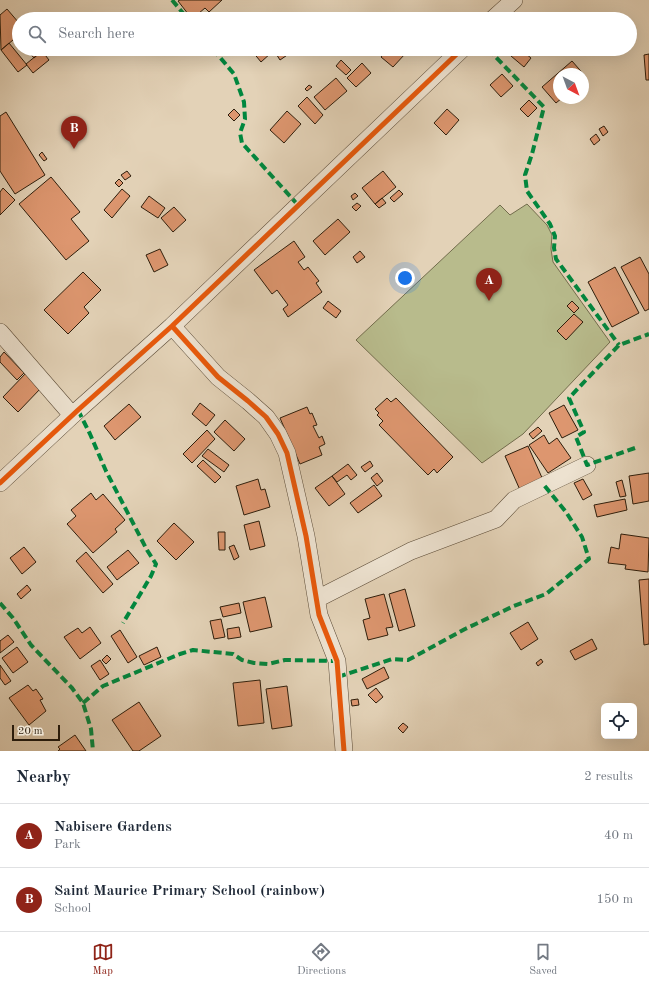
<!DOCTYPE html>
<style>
:root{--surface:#fff;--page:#f2f2f3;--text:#1f2937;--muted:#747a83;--line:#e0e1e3;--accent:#8f2418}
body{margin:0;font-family:"Old Standard TT",serif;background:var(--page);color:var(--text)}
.controls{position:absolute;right:12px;bottom:12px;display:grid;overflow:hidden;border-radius:6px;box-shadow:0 4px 16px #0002}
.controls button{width:36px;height:36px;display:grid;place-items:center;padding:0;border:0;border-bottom:1px solid var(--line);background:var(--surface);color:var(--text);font:20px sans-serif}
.compass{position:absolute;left:553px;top:68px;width:36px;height:36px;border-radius:50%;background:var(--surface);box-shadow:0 4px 16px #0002;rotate:139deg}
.scale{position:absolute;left:12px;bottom:10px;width:48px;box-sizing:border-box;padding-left:4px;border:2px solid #2d1d0b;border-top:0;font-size:11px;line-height:14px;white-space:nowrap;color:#2d1d0b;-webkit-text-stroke:3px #ede2d0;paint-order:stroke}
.you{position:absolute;left:405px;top:278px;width:14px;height:14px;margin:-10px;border:3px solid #fff;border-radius:50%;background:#1a73e8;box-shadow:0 0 0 6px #1a73e833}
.badge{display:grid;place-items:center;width:26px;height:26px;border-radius:50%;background:var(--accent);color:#fff;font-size:13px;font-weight:700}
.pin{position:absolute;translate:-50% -33px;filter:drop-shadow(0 1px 2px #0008)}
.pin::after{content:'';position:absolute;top:21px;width:14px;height:12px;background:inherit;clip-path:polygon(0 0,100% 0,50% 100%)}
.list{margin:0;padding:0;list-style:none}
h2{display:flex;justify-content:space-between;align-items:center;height:52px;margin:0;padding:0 16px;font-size:17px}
h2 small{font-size:13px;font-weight:400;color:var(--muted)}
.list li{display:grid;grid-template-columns:26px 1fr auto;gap:12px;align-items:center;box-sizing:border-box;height:64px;padding:0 16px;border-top:1px solid var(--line)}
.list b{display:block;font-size:15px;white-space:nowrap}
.list p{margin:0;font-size:13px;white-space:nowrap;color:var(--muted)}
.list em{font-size:13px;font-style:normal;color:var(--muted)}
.icon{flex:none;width:22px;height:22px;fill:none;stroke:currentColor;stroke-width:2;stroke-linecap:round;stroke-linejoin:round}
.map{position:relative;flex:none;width:649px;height:751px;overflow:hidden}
.search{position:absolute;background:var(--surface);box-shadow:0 4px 16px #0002;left:12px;right:12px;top:12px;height:44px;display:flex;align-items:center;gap:10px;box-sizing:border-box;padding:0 14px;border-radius:22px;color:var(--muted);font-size:15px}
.sheet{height:180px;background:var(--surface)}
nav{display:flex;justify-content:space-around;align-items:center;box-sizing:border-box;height:56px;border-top:1px solid var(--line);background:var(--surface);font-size:11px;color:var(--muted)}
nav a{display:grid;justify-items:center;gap:2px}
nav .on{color:var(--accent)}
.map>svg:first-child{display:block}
.green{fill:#b8bb8c;stroke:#726c4c}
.building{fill:#dd966f;stroke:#2d1d0b}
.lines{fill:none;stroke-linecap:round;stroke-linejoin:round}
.street-casing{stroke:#5a4a36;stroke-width:18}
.street{stroke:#ede2d0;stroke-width:17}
.quiet{stroke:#00873e;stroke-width:4;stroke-dasharray:8 4;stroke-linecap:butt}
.cycleway-casing{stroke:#ede2d0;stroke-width:8}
.cycleway{stroke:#e8590c;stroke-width:5}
</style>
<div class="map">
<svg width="649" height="751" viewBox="0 0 649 751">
<rect width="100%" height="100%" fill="#e3d2b7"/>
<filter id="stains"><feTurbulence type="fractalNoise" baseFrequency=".005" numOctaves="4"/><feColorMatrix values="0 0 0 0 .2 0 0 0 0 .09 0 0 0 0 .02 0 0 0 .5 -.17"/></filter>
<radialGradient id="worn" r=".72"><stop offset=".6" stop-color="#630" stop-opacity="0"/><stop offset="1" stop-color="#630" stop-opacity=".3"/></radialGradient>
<path class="green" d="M 527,204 L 547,225 L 552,235 L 551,249 L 553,262 L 610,342 L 523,434 L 482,463 L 356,340 L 500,205 L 510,215 Z"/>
<path class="building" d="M 180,0 L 222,0 L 209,12 L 205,8 L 192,19 L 178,1 Z
M 7,9 L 19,23 L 19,35 L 1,50 L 0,15 Z
M 9,43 L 27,65 L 18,72 L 1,50 Z
M 26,49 L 40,49 L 42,51 L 34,58 Z
M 255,49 L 268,49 L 271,53 L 261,62 L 252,51 Z
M 273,49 L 296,49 L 280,60 Z
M 388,49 L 400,49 L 405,54 L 393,67 L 381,57 Z
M 517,49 L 520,49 L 531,58 L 524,67 L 511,56 Z
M 42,51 L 49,60 L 33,73 L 26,64 Z
M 649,54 L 649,80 L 646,80 L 644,55 Z
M 341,60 L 351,70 L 346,75 L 336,66 Z
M 572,61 L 586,77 L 583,80 L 583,74 L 559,74 L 559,98 L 562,98 L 556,103 L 542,87 Z
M 362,63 L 371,73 L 356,87 L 347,78 Z
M 502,74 L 513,86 L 501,97 L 490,85 Z
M 336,78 L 347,91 L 325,110 L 314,97 Z
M 309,85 L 312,87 L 307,91 L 305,89 Z
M 307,97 L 323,115 L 315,124 L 298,106 Z
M 529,100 L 537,108 L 528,117 L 520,109 Z
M 234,109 L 240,115 L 234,121 L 228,115 Z
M 447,109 L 459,120 L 446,135 L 434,123 Z
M 287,111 L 301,124 L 284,143 L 270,130 Z
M 6,112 L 45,175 L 15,194 L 0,171 L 0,116 Z
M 604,126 L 608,132 L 603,136 L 599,129 Z
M 596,134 L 600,140 L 594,145 L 590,139 Z
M 42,152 L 47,159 L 44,161 L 39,155 Z
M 127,171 L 131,176 L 125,180 L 121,175 Z
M 383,171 L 396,187 L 375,204 L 362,188 Z
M 51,177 L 80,212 L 71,219 L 89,241 L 66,260 L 19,204 Z
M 119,179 L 123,183 L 119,187 L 115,183 Z
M 3,188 L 15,200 L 0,215 L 0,192 Z
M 122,189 L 130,196 L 112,218 L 104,210 Z
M 399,190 L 403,194 L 394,202 L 390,198 Z
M 355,193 L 358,196 L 353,200 L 351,196 Z
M 149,196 L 165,208 L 158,218 L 141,207 Z
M 382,198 L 386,203 L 379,208 L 375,204 Z
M 357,203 L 361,206 L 356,211 L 352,207 Z
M 174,207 L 186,220 L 173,232 L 161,218 Z
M 338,219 L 350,232 L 325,255 L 313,241 Z
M 294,241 L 305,257 L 298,262 L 304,270 L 308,267 L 319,281 L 316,283 L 322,292 L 288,317 L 283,309 L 288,305 L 277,290 L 272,294 L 254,270 Z
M 160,249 L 168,265 L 154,272 L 146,255 Z
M 360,251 L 365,257 L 357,263 L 353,257 Z
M 640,257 L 649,274 L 649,309 L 645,311 L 621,267 Z
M 615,267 L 639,313 L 612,327 L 588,282 Z
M 83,272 L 101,290 L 84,307 L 89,313 L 68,334 L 44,310 Z
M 328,301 L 341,311 L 336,318 L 323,308 Z
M 572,301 L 579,308 L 574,313 L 567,306 Z
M 574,314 L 583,322 L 566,340 L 557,331 Z
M 4,352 L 24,373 L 17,380 L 0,362 L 0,357 Z
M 26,373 L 41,388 L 18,412 L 3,397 Z
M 387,398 L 391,402 L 396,398 L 453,457 L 437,473 L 434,469 L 428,475 L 379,425 L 383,421 L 377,415 L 379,413 L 375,409 Z
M 200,403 L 215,415 L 206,426 L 192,414 Z
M 129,404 L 141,417 L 115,440 L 104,426 Z
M 564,405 L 578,430 L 562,438 L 549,413 Z
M 307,407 L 310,414 L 312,413 L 317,425 L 313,426 L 319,438 L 322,436 L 325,444 L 319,447 L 322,455 L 300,464 L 280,418 Z
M 225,420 L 245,439 L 234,451 L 214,432 Z
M 538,427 L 542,431 L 533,439 L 529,434 Z
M 207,430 L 215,439 L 192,463 L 183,454 Z
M 544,435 L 549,444 L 557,438 L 571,458 L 548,473 L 529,445 Z
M 528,446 L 543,480 L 520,490 L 505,456 Z
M 208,449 L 229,465 L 224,472 L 202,456 Z
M 203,460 L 221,477 L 215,483 L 197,466 Z
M 370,461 L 373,466 L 365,472 L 361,467 Z
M 348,464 L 357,475 L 351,480 L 347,475 L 337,482 L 332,476 Z
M 377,473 L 383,481 L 377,486 L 371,478 Z
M 649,473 L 649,501 L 633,504 L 629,476 Z
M 332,476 L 345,494 L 329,506 L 315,488 Z
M 258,479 L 261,490 L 265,489 L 270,507 L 244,515 L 236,486 Z
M 583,479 L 592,495 L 583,500 L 574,483 Z
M 622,480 L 626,496 L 620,497 L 616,482 Z
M 374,485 L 382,496 L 358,513 L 350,503 Z
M 91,493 L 96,500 L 103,494 L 125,520 L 115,529 L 117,532 L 93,553 L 67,524 L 76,516 L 71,510 Z
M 625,499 L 627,510 L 597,517 L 594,505 Z
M 259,521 L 265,546 L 250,550 L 244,525 Z
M 174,523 L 194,542 L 176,560 L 157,541 Z
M 218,532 L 225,532 L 225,550 L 219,550 Z
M 621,534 L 649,538 L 648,572 L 625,569 L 626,565 L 608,563 L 611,547 L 619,549 Z
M 234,545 L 239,557 L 234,560 L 229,547 Z
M 24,547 L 36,562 L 22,574 L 10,558 Z
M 128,550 L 139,563 L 117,580 L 107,567 Z
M 86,552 L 113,584 L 103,593 L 76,561 Z
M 649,579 L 649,644 L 644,645 L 639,580 Z
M 27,585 L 31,590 L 21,599 L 17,594 Z
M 405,589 L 415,626 L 399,631 L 389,594 Z
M 384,594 L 393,627 L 386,628 L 388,635 L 368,640 L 363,620 L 370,618 L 365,599 Z
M 265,597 L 272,627 L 250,632 L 243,602 Z
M 239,603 L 241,613 L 223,617 L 220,607 Z
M 221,619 L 225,637 L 214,639 L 210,621 Z
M 528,622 L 538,639 L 521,650 L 510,633 Z
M 90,627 L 101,643 L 80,659 L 64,637 L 78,628 L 82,633 Z
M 239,627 L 241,637 L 228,639 L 227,629 Z
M 120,630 L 137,657 L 128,663 L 111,636 Z
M 8,635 L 14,642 L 0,653 L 0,641 Z
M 592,639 L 597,649 L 575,660 L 570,651 Z
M 17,647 L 28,662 L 13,673 L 2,658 Z
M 157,647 L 161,657 L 144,665 L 139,656 Z
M 107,655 L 111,659 L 106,664 L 102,660 Z
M 541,659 L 543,662 L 538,666 L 536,663 Z
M 100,660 L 109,674 L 100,680 L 91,666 Z
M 0,665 L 11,681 L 5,685 L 0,678 Z
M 384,667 L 389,678 L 367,689 L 362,679 Z
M 260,680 L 264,723 L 238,726 L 233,683 Z
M 28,685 L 33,691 L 36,689 L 43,699 L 40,700 L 46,711 L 29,725 L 9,698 Z
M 287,686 L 292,726 L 272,729 L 266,689 Z
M 376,688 L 383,697 L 376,703 L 368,695 Z
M 358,699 L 359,705 L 352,706 L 351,700 Z
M 139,702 L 161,736 L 139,751 L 133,751 L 112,720 Z
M 403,723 L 408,727 L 403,733 L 398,728 Z
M 75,735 L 86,751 L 58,751 L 60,749 L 58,747 Z"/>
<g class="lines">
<defs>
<path id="street" d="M 493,19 L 514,0
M 172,326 L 218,377 L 248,401 L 266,417 L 278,434 L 287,453 L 306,536 L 319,615 L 337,661 L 344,751
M 0,332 L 72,415
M 0,483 L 78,410 L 172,326 L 462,49
M 317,599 L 411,551 L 496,519 L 514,500 L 587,465"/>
</defs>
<use href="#street" class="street-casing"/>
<use href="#street" class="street"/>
<path class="quiet" d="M 172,0 L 188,19
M 213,49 L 234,74 L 244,102 L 245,119 L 240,133 L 242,143 L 298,205
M 488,49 L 544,107 L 532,154 L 525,175 L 527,191 L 550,224 L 555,236 L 554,248 L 556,259 L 619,345
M 78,410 L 90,434 L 106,471 L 147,550 L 156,564 L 151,576 L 123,623
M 635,448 L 587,465 L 576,437 L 584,432 L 569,398 L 619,345 L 649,334
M 0,603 L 13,618 L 31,645 L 72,688 L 83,703 L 91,729 L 93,751
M 338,677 L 392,659 L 408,660 L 465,629 L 514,606 L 546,594 L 589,559 L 582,537 L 566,512 L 544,485
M 83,703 L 103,686 L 180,654 L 193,650 L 233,654 L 242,660 L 254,663 L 268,664 L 285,660 L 337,661"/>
<defs>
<path id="cycleway" d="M 172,326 L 218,377 L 248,401 L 266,417 L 278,434 L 287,453 L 306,536 L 319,615 L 337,661 L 344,751
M 0,483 L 78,410 L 172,326 L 462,49"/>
</defs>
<use href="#cycleway" class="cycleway-casing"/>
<use href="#cycleway" class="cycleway"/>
</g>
<rect width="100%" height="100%" filter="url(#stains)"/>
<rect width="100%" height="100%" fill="url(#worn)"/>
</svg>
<div class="controls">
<button><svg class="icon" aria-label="locate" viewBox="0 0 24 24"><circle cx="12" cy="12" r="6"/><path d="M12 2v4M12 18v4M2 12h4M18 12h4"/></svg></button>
</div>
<svg class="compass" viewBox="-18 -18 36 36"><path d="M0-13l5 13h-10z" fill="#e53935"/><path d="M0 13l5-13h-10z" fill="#747a83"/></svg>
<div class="scale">20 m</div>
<div class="you"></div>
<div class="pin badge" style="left:489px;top:301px">A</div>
<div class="pin badge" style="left:74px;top:149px">B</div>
<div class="search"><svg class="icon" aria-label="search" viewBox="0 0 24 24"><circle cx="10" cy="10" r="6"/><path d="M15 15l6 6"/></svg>Search here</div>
</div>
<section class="sheet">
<h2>Nearby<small>2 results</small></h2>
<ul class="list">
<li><span class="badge">A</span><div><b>Nabisere Gardens</b><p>Park</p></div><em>40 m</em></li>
<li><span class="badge">B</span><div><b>Saint Maurice Primary School (rainbow)</b><p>School</p></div><em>150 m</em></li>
</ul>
</section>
<nav>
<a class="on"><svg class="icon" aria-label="map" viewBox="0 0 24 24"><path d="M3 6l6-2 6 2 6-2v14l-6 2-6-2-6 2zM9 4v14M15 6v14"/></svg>Map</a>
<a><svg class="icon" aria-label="directions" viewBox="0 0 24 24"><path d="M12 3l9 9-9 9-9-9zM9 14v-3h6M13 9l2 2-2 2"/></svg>Directions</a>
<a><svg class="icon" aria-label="saved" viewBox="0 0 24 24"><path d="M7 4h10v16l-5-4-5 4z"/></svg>Saved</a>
</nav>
